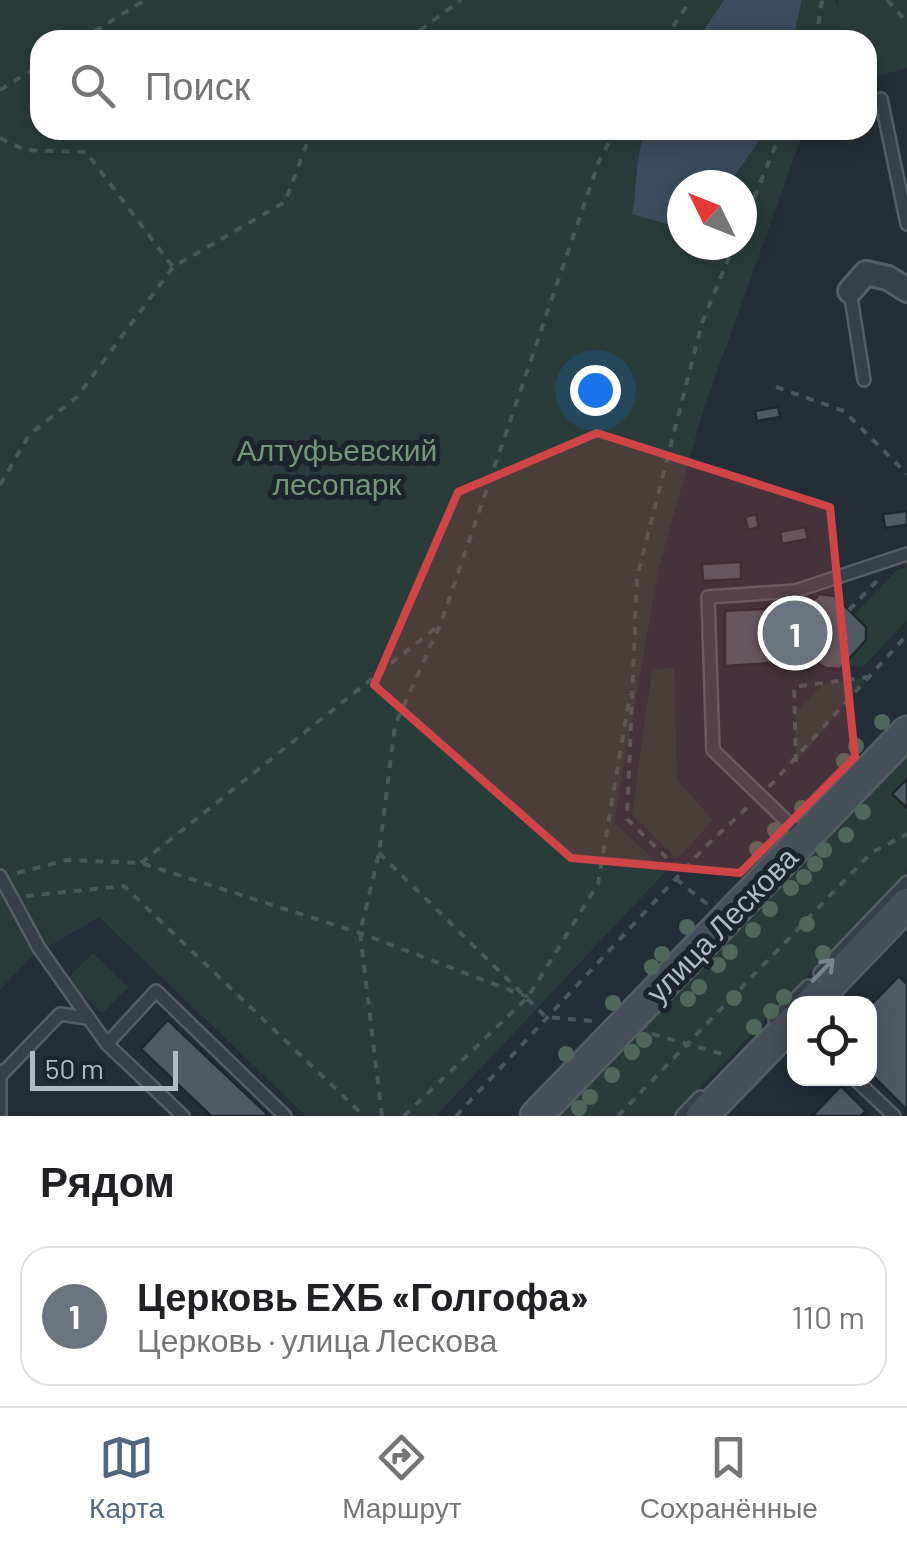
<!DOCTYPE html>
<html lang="ru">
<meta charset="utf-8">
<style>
:root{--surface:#fff;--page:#f2f2f2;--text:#202124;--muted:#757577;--line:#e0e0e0;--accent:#52677e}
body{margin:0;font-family:Barlow,sans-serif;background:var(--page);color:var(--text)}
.controls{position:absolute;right:30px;bottom:30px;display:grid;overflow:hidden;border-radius:20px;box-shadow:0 5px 25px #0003}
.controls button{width:90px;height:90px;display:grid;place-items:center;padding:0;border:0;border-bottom:2px solid var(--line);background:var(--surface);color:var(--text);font:50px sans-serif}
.compass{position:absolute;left:667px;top:170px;width:90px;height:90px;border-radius:50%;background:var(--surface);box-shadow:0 5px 25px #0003;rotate:313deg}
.scale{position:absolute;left:30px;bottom:25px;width:148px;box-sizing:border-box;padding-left:10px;border:5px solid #b2bbc4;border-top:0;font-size:28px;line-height:35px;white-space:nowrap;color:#b2bbc4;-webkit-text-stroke:8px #1d252c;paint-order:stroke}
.you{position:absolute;left:595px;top:390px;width:35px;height:35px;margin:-25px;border:8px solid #fff;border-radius:50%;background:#1a73e8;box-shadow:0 0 0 15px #1a73e833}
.badge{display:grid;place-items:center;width:65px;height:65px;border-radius:50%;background:var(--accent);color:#fff;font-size:32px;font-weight:700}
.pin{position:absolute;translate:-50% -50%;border:5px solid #fff;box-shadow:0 2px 10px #0006}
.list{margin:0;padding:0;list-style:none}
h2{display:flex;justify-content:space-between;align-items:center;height:130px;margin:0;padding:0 40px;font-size:42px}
h2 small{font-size:32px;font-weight:400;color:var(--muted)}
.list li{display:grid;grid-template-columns:65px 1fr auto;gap:30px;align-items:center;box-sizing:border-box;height:140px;margin:0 20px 20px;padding:0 20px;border:2px solid var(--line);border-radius:30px}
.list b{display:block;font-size:38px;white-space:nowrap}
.list p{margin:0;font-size:32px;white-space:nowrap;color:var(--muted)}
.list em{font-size:32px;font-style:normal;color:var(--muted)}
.icon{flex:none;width:55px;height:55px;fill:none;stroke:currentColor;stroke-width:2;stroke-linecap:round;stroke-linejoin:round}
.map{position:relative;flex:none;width:907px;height:1116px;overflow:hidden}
.search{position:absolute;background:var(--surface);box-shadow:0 5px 25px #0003;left:30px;right:30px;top:30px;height:110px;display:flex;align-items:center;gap:25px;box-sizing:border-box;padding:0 35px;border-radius:30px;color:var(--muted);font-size:38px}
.sheet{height:290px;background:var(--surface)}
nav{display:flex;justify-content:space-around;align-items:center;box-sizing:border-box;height:140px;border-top:2px solid var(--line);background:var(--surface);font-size:28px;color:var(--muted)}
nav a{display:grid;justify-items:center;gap:5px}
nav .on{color:var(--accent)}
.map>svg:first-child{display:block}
.green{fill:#293c3a}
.water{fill:#3b4d5e}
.building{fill:#4f5a65;stroke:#1e272e;stroke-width:2.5}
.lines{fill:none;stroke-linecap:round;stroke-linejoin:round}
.lane-casing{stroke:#555e65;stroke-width:16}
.street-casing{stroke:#555e65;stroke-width:28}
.secondary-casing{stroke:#555e65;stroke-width:35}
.path{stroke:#475959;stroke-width:4;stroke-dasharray:8 8;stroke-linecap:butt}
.lane{stroke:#374048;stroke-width:11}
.street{stroke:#374048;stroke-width:22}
.secondary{stroke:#464f5a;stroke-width:30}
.tree{fill:#4f685b}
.oneway{stroke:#7b848c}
.marked{fill:#cf4547;fill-opacity:0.2;stroke:#cf4547;stroke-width:8;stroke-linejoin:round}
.labels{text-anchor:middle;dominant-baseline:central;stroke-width:10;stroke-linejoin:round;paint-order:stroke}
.park-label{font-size:30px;fill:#739778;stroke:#1d252c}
.street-label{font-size:30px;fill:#b2bbc4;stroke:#1d252c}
</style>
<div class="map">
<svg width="907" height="1116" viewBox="0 0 907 1116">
<rect width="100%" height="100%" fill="#242e37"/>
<path class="green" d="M 0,0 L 724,0 L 697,40 L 40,40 L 40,130 L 646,130 C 634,158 639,184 632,213 L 672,226 L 682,222 L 682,245 L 742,245 L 742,185 L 728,185 L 767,130 L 804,130 L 703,411 L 659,567 L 614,822 L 666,871 L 436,1116 L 306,1116 L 99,917 L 31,957 L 0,990 Z
M 802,0 L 834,0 L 840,10 L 837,0 L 907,0 L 907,68 L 867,79 L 867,40 L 840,40 L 842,26 L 836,40 L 793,40 Z
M 907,554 L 907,620 L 863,667 L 843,665 L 854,615 L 897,570 L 905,568 Z
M 674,668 L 677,780 L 713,820 L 677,859 L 632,814 L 652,669 Z
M 868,677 L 796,762 L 795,714 L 822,685 Z
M 907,753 L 907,871 L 673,1116 L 558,1116 Z
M 93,953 L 128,987 L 102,1013 L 67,979 Z"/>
<path class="water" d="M 724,0 L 802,0 L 793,40 L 697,40 Z
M 646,130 L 767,130 L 728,185 L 682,185 L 682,222 L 673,226 L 632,214 C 638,184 634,158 646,130 Z"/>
<path class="building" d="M 778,407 L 780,417 L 757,421 L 755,411 Z
M 907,511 L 907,525 L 885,528 L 883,514 Z
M 756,514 L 759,527 L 748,530 L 745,517 Z
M 805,527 L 808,539 L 782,544 L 780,532 Z
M 741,562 L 741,579 L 703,581 L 702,564 Z
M 819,594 L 835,596 L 866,627 L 866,640 L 840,669 L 826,668 L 805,656 L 800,661 L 725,666 L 725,611 L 808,607 Z
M 907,779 L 907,808 L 892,794 Z
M 899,976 L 907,984 L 907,1110 L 870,1073 L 870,1006 Z
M 168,1020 L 265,1112 L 269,1116 L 211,1116 L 141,1049 Z
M 841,1086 L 866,1111 L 861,1116 L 812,1116 Z"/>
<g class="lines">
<defs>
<path id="lane" d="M 881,99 L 907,224
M 850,291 L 864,380
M 804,838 L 713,750 L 708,597 L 795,591 L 907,554
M 0,876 L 39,948 L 107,1044 L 183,1116
M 820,973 L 907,882
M 775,1020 L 808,986
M 107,1044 L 156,991 L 285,1116
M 0,1071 L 0,1114
M 3,1073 L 60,1014 L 87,1018
M 854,1078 L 894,1116
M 682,1116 L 700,1097"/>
<path id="street" d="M 850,291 L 866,273 L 888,278 L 907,290"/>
<path id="secondary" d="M 811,1004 L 907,904
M 536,1116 L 907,732
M 702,1116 L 794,1021"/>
</defs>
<use href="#lane" class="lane-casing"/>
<use href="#street" class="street-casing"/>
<use href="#secondary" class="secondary-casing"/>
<path class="path" d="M 887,0 L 907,22
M 81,40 L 145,0
M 407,40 L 461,0
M 664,40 L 691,0
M 816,40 L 822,0
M 0,90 L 40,65
M 0,138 L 25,150 L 86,152 L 173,267
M 742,227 L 782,130
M 776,387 L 844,411 L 907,474
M 0,485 L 29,435 L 77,397 L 173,267 L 285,202 L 312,130
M 849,610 L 877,581
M 796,762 L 794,687 L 868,677
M 769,787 L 907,635
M 379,853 L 546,1017 L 592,1021
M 141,863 L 438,626
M 17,873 L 67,860 L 141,863 L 360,933 L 528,997
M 26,896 L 124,886 L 364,1116
M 707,904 L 676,879 L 674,865 L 627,819 L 637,577 L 702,323 L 734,245
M 652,1034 L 729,1056
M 382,1116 L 360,933 L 379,853 L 395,725 L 441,623 L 599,161 L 616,130
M 404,1116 L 528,997 L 598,884 L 630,694
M 456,1116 L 707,845 L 751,804
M 618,1116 L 871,853 L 907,834"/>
<use href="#lane" class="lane"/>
<use href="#street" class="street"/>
<use href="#secondary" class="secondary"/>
</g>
<g class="tree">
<circle cx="882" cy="722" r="8"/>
<circle cx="856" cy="746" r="8"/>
<circle cx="844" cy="761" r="8"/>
<circle cx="802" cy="808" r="8"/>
<circle cx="863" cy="812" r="8"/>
<circle cx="775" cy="830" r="8"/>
<circle cx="846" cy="835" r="8"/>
<circle cx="757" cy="849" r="8"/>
<circle cx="824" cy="850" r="8"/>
<circle cx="815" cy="864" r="8"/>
<circle cx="804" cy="877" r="8"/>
<circle cx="791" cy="888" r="8"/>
<circle cx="770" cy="909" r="8"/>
<circle cx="807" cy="924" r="8"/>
<circle cx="687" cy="927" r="8"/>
<circle cx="753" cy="930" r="8"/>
<circle cx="730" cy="952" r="8"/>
<circle cx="823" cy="953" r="8"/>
<circle cx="662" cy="954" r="8"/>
<circle cx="718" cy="965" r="8"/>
<circle cx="652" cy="967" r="8"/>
<circle cx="699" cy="987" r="8"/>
<circle cx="784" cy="997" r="8"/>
<circle cx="734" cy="998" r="8"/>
<circle cx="688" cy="999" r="8"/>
<circle cx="613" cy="1003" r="8"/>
<circle cx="771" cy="1011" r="8"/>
<circle cx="754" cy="1027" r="8"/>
<circle cx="644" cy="1040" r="8"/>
<circle cx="632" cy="1052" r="8"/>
<circle cx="566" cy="1054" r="8"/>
<circle cx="612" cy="1075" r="8"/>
<circle cx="590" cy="1097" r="8"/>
<circle cx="579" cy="1108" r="8"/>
</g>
<defs><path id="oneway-shaft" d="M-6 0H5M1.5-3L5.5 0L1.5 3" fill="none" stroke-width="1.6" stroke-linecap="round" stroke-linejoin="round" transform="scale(2.5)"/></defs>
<use class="oneway" href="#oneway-shaft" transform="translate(823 970) rotate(-46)"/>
<path class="marked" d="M 597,433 L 830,507 L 855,757 L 740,873 L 571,858 L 374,685 L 458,492 Z"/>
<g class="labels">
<g class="park-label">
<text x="337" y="449">Алтуфьевский<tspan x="337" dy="34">лесопарк</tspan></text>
</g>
<g class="street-label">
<text transform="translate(721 924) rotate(-46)">улица Лескова</text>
</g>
</g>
</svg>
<div class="controls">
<button><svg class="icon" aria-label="locate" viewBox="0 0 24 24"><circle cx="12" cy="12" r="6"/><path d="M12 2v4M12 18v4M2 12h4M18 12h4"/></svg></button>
</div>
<svg class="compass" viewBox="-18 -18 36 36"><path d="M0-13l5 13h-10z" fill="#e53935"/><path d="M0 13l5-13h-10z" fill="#757577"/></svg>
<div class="scale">50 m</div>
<div class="you"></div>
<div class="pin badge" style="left:795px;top:633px;background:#6b7280">1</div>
<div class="search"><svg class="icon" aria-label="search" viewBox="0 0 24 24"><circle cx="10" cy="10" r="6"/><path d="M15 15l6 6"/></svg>Поиск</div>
</div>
<section class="sheet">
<h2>Рядом<small></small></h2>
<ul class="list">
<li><span class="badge" style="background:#6b7280">1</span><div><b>Церковь ЕХБ «Голгофа»</b><p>Церковь · улица Лескова</p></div><em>110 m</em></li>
</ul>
</section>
<nav>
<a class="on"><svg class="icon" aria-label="map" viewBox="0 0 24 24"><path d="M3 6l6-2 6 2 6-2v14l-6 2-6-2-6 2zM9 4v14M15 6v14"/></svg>Карта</a>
<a><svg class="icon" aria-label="directions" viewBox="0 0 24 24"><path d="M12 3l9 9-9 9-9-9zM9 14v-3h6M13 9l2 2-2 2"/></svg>Маршрут</a>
<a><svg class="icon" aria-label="saved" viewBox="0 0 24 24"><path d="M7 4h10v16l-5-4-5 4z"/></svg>Сохранённые</a>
</nav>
